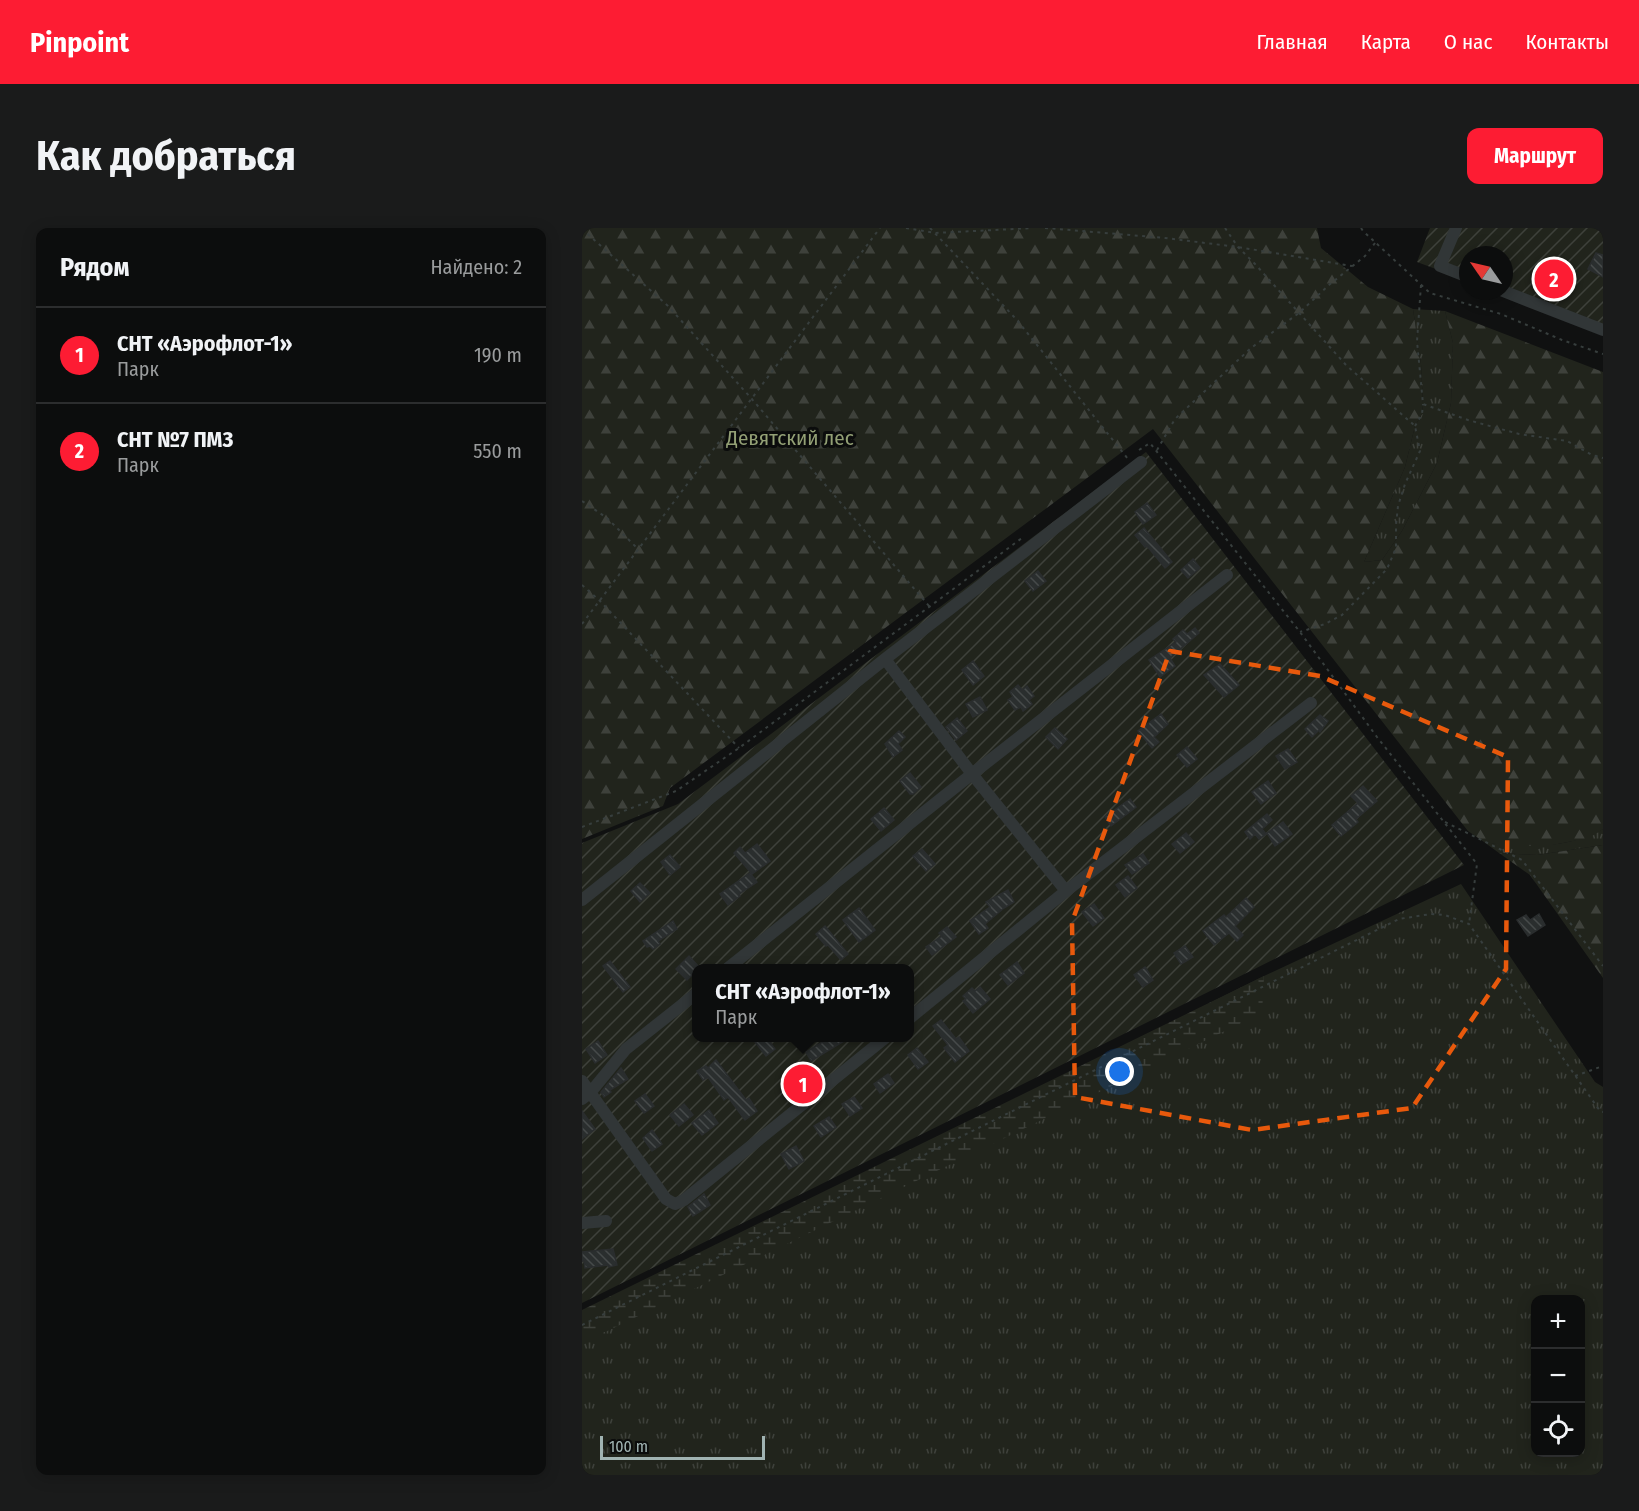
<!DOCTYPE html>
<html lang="ru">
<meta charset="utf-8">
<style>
:root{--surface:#0c0d0d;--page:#1a1b1b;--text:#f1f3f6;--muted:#9a9c9d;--line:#2c2d2e;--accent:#fd1c33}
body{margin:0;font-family:"Fira Sans Condensed",sans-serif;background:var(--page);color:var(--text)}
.controls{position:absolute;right:18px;bottom:18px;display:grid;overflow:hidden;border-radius:12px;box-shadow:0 3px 15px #0003}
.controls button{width:54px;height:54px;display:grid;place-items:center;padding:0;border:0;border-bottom:2px solid var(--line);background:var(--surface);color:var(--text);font:30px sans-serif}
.compass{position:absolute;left:877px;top:18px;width:54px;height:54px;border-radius:50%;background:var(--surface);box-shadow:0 3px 15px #0003;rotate:304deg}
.scale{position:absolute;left:18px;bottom:15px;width:165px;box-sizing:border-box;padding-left:6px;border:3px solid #a0b3b2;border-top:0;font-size:16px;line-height:21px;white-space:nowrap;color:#a0b3b2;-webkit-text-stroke:4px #0b0c0c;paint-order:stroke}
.you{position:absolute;left:538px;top:844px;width:21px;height:21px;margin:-15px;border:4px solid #fff;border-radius:50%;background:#1a73e8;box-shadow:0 0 0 9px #1a73e833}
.badge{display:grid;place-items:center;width:39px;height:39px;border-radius:50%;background:var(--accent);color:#fff;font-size:20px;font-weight:700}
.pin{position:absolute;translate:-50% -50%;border:3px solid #fff;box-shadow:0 2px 6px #0006}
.popup{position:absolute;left:110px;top:736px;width:222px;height:78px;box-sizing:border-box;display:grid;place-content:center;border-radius:12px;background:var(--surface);filter:drop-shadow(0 2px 4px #0005);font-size:20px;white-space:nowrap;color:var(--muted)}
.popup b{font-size:22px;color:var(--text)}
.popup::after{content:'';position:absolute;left:50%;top:100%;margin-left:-12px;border:12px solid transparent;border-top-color:var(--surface)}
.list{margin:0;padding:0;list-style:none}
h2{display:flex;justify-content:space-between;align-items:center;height:78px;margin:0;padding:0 24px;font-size:26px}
h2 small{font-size:20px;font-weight:400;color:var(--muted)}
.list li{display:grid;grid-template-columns:39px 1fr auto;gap:18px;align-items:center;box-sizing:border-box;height:96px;padding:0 24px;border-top:2px solid var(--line)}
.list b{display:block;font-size:22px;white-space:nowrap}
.list p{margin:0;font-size:20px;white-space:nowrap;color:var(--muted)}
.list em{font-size:20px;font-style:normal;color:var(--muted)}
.icon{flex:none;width:33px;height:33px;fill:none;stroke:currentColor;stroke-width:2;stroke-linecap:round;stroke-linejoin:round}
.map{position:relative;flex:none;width:1021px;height:1247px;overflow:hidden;border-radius:12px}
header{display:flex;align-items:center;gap:36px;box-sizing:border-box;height:84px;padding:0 30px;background:var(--accent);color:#fff}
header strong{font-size:28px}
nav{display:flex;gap:33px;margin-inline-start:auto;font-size:21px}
.intro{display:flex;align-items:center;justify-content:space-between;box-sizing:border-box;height:144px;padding:0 36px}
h1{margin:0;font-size:42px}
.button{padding:15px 27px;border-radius:12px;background:var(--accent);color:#fff;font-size:21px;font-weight:700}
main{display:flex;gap:36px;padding:0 36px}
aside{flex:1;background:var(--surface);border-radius:12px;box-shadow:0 3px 15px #0003}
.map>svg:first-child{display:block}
.grass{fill:url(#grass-tufts);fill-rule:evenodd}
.forest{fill:url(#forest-firs)}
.wetland{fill:url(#wetland-marsh)}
.garden{fill:url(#garden-furrows);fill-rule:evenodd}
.building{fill:url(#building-back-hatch);stroke:#2a2d2e;stroke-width:1.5}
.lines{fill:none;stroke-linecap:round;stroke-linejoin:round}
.path{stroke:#373e3d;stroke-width:2;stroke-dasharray:3 4.5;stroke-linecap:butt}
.minor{stroke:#313637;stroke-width:12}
.marked{fill:none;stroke:#e8590c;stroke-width:4.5;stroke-dasharray:12 8;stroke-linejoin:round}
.labels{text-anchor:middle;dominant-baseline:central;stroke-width:6;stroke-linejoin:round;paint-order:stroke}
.park-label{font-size:21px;fill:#93a075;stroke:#0b0c0c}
</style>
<header>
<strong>Pinpoint</strong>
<nav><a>Главная</a><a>Карта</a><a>О нас</a><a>Контакты</a></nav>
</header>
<div class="intro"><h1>Как добраться</h1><a class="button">Маршрут</a></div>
<main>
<aside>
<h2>Рядом<small>Найдено: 2</small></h2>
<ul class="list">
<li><span class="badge">1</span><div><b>СНТ «Аэрофлот-1»</b><p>Парк</p></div><em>190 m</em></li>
<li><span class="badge">2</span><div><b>СНТ №7 ПМЗ</b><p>Парк</p></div><em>550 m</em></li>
</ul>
</aside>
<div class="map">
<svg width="1021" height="1247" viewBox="0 0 1021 1247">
<defs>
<pattern id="grass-tufts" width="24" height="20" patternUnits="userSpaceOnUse" patternTransform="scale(1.5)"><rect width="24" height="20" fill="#21241c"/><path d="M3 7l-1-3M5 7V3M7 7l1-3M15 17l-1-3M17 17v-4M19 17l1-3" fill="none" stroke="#3e413b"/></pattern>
<pattern id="forest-firs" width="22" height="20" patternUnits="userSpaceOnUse" patternTransform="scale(1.5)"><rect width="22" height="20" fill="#21241c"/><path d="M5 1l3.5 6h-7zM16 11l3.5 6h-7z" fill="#3e413b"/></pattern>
<pattern id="wetland-marsh" width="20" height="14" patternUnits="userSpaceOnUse" patternTransform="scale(1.5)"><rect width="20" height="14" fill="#21241c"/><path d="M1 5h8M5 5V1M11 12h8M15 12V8" fill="none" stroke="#3e413b"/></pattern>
<pattern id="garden-furrows" width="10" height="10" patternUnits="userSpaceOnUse" patternTransform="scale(1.5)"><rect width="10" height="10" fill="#21241c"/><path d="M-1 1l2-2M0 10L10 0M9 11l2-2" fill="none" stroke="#3e413b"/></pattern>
<pattern id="building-back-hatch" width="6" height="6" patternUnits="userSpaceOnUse" patternTransform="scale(1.5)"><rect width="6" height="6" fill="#2a2e2e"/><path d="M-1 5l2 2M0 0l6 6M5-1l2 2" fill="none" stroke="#464a4a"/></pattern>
</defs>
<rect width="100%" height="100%" fill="#101111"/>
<path class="grass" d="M 831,81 L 863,83 L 871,115 L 869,175 L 855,235 L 820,303 L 800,332 L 782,334 L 823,239 L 833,198 L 840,186 L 841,176 L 839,136 Z
M 1021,601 L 1021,617 L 955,627 L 917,625 L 902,614 C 939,620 988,621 1021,601 Z
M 879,656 L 1013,854 L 1021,859 L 1021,1247 L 0,1247 L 0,1087 L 682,748 ZM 954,1072 L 999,1072 L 999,1224 L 954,1224 Z"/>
<path class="forest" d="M 0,0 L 735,0 L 739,20 L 786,59 L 831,81 L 839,136 L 841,176 L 840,186 L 833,198 L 823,239 L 782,334 L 800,332 L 820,303 L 855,235 L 869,175 L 871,115 L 863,83 L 1021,144 L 1021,601 L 1007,610 L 965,618 L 926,618 L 902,614 L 886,603 L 571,201 L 88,560 L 81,578 L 0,611 Z
M 1021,617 L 1021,750 L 948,647 L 917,625 L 955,627 Z"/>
<path class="wetland" d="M 682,748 L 680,785 L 13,1109 L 0,1100 L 0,1082 Z"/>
<path class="garden" d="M 848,0 L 1021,0 L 1021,105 L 912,63 L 922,63 L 922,27 L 886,27 L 886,53 L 835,34 Z
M 564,224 L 882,637 L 0,1075 L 0,615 L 96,576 ZM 115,740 L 328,740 L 328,810 L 115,810 Z"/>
<path class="building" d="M 1014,25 L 1021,27 L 1021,49 L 1006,41 Z
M 565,275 L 574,287 L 561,296 L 553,284 Z
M 562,300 L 590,334 L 583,340 L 565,318 L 563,319 L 553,307 Z
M 611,331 L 618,340 L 606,350 L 599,342 Z
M 456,343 L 464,353 L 451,363 L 443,353 Z
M 613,400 L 617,405 L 588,430 L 593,438 L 578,449 L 567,432 L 594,414 L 591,411 L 601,402 L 605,406 Z
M 391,433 L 402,448 L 391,457 L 380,442 Z
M 638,436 L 657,457 L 642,469 L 622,447 Z
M 436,457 L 440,462 L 445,458 L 452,468 L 447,472 L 450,476 L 441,483 L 439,479 L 433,482 L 426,472 L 431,469 L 428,464 Z
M 398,469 L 405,482 L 391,489 L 384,476 Z
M 579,486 L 586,496 L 572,509 L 577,514 L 570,520 L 556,503 Z
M 738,487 L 746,493 L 738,504 L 737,502 L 730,509 L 723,501 Z
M 375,490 L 385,503 L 374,512 L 364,499 Z
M 473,500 L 485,511 L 476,521 L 464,509 Z
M 317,503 L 323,509 L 316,516 L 320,522 L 311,529 L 303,516 Z
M 605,519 L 615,531 L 605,539 L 595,527 Z
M 706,521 L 715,534 L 703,541 L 694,528 Z
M 328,545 L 339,559 L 331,566 L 328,566 L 318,553 Z
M 686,553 L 694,565 L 679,576 L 670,564 Z
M 781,558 L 795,573 L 774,591 L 776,594 L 759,608 L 750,597 L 776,575 L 769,568 Z
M 548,571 L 554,579 L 529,598 L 523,589 Z
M 302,580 L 312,592 L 299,603 L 289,591 Z
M 685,586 L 690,592 L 680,601 L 684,606 L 677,611 L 673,606 L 668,611 L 663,604 Z
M 701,594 L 710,606 L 693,618 L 685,605 Z
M 604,605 L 612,614 L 598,625 L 590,616 Z
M 175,616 L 188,633 L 170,646 L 152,625 L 158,619 L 163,625 Z
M 340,621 L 353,636 L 344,643 L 331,628 Z
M 561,626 L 567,635 L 550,646 L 543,637 Z
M 88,627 L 98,639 L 88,647 L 79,634 Z
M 168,645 L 175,654 L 157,666 L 158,668 L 146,677 L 138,666 Z
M 546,648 L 555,660 L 543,669 L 534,657 Z
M 58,655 L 68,665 L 58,674 L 49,663 Z
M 426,662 L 432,674 L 422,680 L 403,696 L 406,700 L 397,706 L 388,693 L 408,679 L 404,674 Z
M 664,670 L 672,679 L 653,698 L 661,707 L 655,713 L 647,705 L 632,717 L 621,703 L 642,687 L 644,689 Z
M 512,676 L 522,690 L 511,698 L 500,684 Z
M 277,680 L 293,702 L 277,714 L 261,692 Z
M 957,686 L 963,697 L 946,708 L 935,692 L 944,687 L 948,692 Z
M 91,693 L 95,701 L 76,713 L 78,716 L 71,721 L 68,718 L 65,719 L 61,713 Z
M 243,698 L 266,726 L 259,732 L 246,717 L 244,718 L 234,706 Z
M 365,699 L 374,709 L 350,727 L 344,719 L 360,708 L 357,705 Z
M 603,718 L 611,729 L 599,736 L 592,725 Z
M 107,728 L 118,740 L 114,741 L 114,743 L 105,752 L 94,741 Z
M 28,733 L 48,759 L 41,764 L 21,738 Z
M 435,734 L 442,745 L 426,757 L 418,747 Z
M 563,739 L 571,752 L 561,759 L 552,747 Z
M 398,759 L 408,771 L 391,785 L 381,773 L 384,771 L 381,768 L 390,760 L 393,763 Z
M 359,792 L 374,811 L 377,809 L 387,823 L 373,834 L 362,820 L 366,817 L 351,798 Z
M 170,810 L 185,810 L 193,821 L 184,828 Z
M 247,810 L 267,810 L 229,833 L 224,824 Z
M 16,813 L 25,827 L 13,835 L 4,821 Z
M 335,820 L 346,834 L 336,841 L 326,827 Z
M 134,832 L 164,872 L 167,870 L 175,883 L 163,892 L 146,869 L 142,872 L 126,849 L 121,852 L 115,843 L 124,838 L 126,840 Z
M 39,840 L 46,851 L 28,862 L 29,864 L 22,869 L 19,864 Z
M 306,846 L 312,855 L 298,865 L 292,856 Z
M 63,866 L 72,878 L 62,885 L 53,873 Z
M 272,869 L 280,880 L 268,888 L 260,876 Z
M 102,876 L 111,887 L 97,898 L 88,887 Z
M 127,882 L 136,895 L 120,907 L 110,895 Z
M 0,883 L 13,901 L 0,911 Z
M 247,889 L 254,899 L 239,909 L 232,898 Z
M 70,902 L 80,916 L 70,923 L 61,910 Z
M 214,918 L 222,933 L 207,941 L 199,926 Z
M 122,966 L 128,977 L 111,988 L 106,979 Z
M 31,1021 L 35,1037 L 27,1039 L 26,1037 L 3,1040 L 2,1033 L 0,1033 L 0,1024 Z"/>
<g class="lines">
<path class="path" d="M 324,0 L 353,5 L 451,0
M 348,0 L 435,92 L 546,231
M 463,0 L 583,10 L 656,19 L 770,38
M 643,0 L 656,19 L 673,36 L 764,137 L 833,198 L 838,223 L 823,256 L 816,278 L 814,297 L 814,320 L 805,341 L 760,387 L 743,396 L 718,404
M 779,0 L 781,3 L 848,65 L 919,86 L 980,112 L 1021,126
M 0,1 L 86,78 L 169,170 L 347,378
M 839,57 L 835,113 L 841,176 L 886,192 L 937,206 L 985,213 L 1010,227 L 1021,230
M 833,198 L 840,186 L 841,176
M 557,222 L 568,215 L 718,404 L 795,509 L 895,636 L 887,696
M 575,222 L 593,191 L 669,120 L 717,85 L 747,57 L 783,28 L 793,15
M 0,273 L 25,290 L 55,320
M 0,357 L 17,372 L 157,520
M 0,396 L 298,0
M 863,594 L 940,632 L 1021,738
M 0,599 L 94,563 L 157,520 L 440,310
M 993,848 L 1021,838
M 0,1097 L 817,691 L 849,686 L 863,687 L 887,696 L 1018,883 L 1021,884"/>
<path class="minor" d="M 874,0 L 858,38 L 886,49
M 921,63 L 1021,102
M 303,431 L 390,546 L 484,663
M 0,672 L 303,431 L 559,234
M 146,740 L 390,546 L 645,347
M 328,790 L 484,663 L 729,475
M 0,853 L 84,971 L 93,976 L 102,972 L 303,810
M 0,871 L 8,865 L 44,821 L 115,765
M 0,995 L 24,993"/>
</g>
<path class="marked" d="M 588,423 L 738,448 L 926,529 L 924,741 L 830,880 L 670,902 L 493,869 L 490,694 Z"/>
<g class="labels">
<g class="park-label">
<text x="208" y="210">Девятский лес</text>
</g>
</g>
</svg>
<div class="controls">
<button>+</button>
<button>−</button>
<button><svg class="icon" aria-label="locate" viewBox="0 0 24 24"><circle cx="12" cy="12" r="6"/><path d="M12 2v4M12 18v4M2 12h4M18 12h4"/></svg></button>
</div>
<svg class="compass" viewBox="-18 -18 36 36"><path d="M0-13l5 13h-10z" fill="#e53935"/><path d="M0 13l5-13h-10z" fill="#9a9c9d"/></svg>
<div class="scale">100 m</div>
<div class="you"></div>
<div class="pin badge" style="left:221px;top:856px">1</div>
<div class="popup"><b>СНТ «Аэрофлот-1»</b>Парк</div>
<div class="pin badge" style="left:972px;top:51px">2</div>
</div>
</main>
